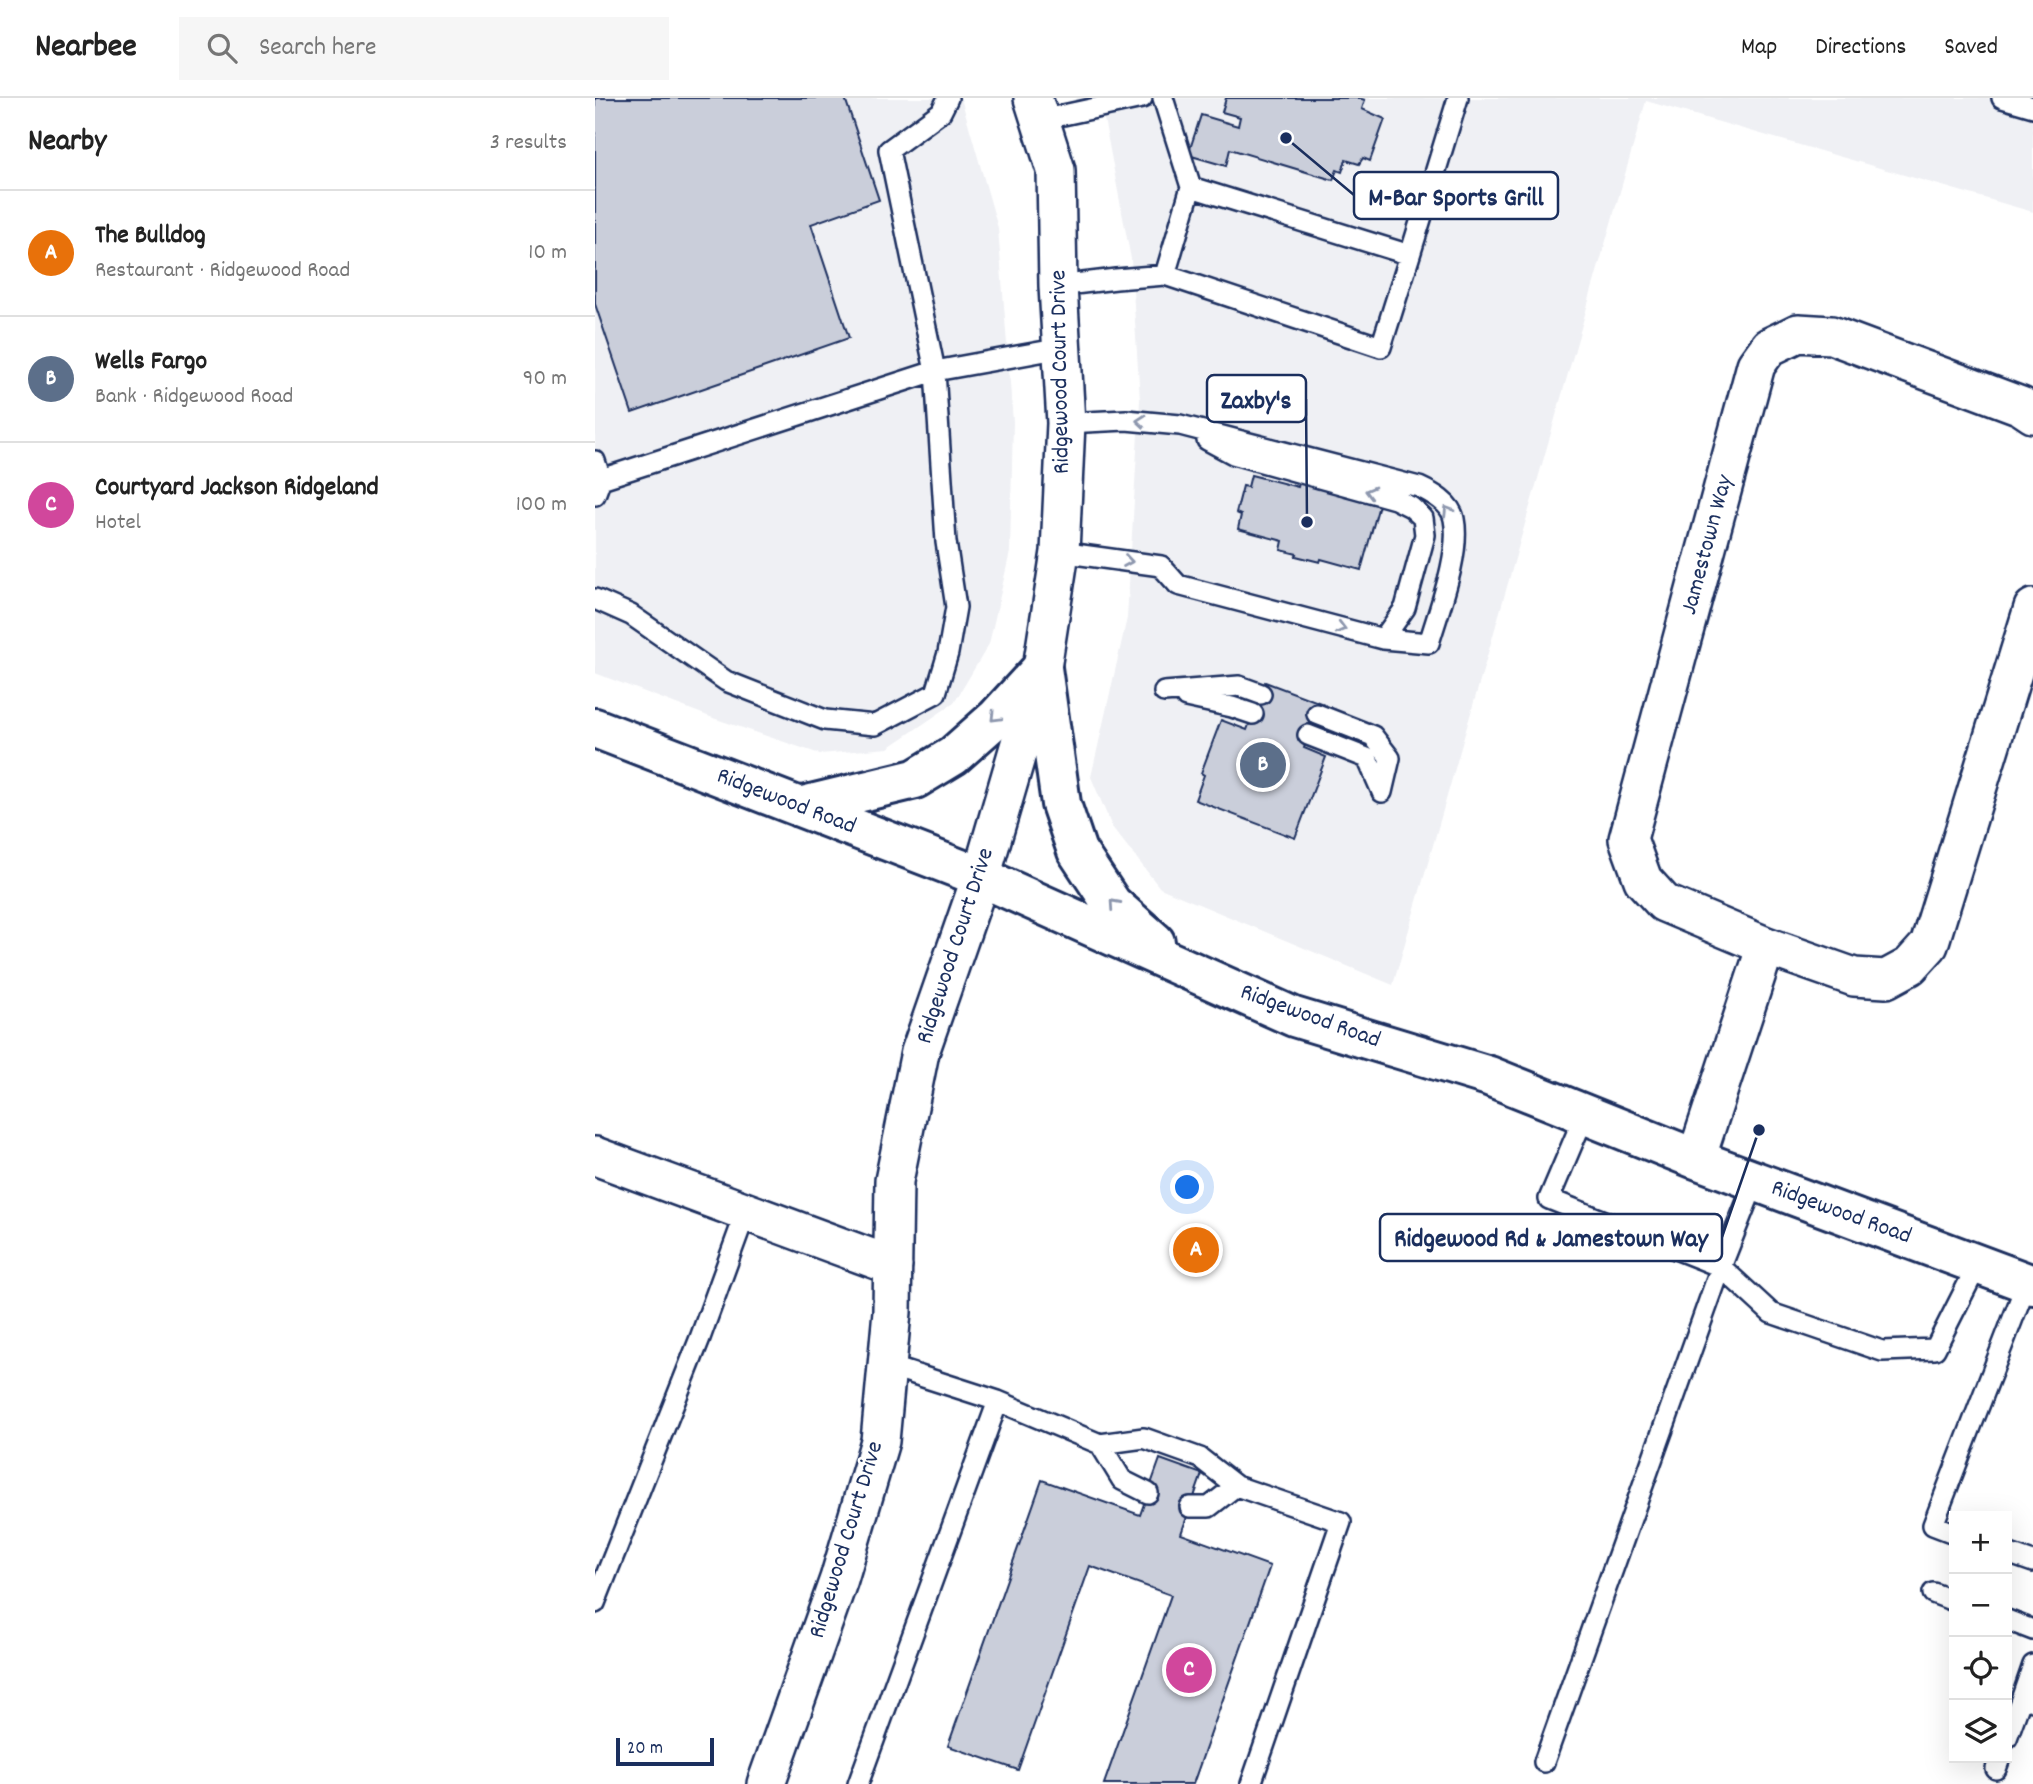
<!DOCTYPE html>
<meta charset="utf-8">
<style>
:root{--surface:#fff;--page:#f6f6f6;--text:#222;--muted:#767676;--line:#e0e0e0;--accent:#1b2f5e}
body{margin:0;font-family:Dekko,sans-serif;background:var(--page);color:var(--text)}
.controls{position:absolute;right:21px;bottom:21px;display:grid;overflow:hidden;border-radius:0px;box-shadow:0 7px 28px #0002}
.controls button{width:63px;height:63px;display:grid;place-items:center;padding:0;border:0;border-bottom:2px solid var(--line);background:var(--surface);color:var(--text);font:35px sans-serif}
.scale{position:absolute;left:21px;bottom:18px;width:98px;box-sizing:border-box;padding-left:7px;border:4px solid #1b2f5e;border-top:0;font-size:19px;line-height:24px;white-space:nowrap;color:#1b2f5e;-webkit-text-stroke:5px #fff;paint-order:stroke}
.you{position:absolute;left:593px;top:1090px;width:24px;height:24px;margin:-18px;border:5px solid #fff;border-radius:50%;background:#1a73e8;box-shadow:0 0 0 10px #1a73e833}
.badge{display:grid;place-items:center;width:46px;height:46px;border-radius:50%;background:var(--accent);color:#fff;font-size:23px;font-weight:700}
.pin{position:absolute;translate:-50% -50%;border:4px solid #fff;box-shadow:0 2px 7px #0006}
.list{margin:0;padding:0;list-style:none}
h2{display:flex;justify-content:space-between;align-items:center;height:91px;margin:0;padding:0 28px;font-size:30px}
h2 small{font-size:23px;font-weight:400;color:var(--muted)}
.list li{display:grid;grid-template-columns:46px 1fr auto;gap:21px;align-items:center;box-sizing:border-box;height:126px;padding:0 28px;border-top:2px solid var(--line)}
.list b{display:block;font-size:26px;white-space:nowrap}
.list p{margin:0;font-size:23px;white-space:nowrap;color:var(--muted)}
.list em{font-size:23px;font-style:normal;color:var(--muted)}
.icon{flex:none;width:38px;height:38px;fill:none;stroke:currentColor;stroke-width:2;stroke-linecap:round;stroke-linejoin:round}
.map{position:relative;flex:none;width:1438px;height:1686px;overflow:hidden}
header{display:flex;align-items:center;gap:42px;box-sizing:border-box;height:98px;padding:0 35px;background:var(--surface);border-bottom:2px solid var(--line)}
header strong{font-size:33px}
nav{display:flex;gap:38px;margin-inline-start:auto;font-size:24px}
.search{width:490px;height:63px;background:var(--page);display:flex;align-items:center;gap:18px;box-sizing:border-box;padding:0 24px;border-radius:0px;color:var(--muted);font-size:26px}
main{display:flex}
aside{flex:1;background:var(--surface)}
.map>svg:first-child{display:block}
.built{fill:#eff0f4}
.building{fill:#caceda;stroke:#1b2f5e;stroke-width:2}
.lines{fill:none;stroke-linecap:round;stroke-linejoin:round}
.lane-casing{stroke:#1b2f5e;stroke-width:24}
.street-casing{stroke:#1b2f5e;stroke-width:42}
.secondary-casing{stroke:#1b2f5e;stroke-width:44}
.lane{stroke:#fff;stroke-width:19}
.street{stroke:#fff;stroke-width:37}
.secondary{stroke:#fff;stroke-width:38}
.oneway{stroke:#8d97ae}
.labels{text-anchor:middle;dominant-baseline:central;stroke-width:5;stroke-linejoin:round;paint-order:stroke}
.street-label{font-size:24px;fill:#1b2f5e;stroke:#fff}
.leader{fill:none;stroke:#1b2f5e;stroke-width:2.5}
.callout-dot{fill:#1b2f5e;stroke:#fff;stroke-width:2.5}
.callout{fill:#fff;stroke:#1b2f5e;stroke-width:2.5}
.callout-label{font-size:26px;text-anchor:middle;font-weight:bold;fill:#1b2f5e}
</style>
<header>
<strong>Nearbee</strong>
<div class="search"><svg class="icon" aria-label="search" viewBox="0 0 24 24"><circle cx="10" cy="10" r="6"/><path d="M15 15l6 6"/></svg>Search here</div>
<nav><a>Map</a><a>Directions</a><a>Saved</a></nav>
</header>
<main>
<aside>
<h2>Nearby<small>3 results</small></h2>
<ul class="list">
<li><span class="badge" style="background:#e8710a">A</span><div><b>The Bulldog</b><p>Restaurant · Ridgewood Road</p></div><em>10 m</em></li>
<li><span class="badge" style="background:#5c6f8a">B</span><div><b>Wells Fargo</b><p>Bank · Ridgewood Road</p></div><em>90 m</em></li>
<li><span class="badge" style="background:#d1479c">C</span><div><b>Courtyard Jackson Ridgeland</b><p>Hotel</p></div><em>100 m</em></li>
</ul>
</aside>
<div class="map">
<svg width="1438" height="1686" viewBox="0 0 1438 1686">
<rect width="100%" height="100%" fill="#fff"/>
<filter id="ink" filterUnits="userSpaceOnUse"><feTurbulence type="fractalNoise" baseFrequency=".0143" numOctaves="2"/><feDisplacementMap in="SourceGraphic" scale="14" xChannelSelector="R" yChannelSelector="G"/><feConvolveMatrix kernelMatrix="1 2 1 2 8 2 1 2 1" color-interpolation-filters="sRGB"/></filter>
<g filter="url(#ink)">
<path class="built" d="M 0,0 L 366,0 L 403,130 L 418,324 L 415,454 L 394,546 L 359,605 L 293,650 L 225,656 L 118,620 L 0,575 Z
M 505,0 L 1438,0 L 1438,114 L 1051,3 L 798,887 L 565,790 L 517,729 L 496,679 L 532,520 L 545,302 L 536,161 Z"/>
<path class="building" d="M 0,0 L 250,0 L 284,102 L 216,126 L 254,240 L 37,315 L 0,206 Z
M 631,0 L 763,0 L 770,2 L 767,11 L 790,21 L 775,63 L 768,60 L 764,66 L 751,62 L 747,74 L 742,72 L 738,82 L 635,51 L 631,68 L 593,57 L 606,17 L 643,28 L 645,19 L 627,14 Z
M 656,377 L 703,389 L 705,381 L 746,387 L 743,396 L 784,407 L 766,472 L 726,461 L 725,464 L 701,458 L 702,456 L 686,452 L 688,443 L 643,431 L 646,417 L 641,415 L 648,388 L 653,389 Z
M 670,584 L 726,605 L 709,650 L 731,659 L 700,740 L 600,702 L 609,677 L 606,675 L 626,622 L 652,632 Z
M 565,1361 L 607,1376 L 586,1436 L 675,1468 L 598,1686 L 509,1686 L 576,1497 L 495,1468 L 423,1672 L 353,1648 L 447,1382 L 545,1417 Z"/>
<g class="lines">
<defs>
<path id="lane" d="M 568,0 L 596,89 L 570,177
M 1407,0 L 1438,9
M 445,22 L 547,0
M 815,157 L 863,0
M 463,188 L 521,181 L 570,177 L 786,249 L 815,157 L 596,89
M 612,342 L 638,356 L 800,401 L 816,409 L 828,420 L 830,437 L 810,510 L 788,541
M 0,363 L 6,381
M 0,397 L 6,381 L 340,273 L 467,250
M 465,454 L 566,468 L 583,487 L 788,541 L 834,545 C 844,511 866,455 859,421 C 856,405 837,395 824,389 L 585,327 L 531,322 L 471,325
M 0,501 L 36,517 L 131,583 L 230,622 L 280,627 L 341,595 L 353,555 L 361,509 L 351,444 L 340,273 L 294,52 L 346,14 L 353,0
M 569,594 L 644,588 L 666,596
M 591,599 L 637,609 L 658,616
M 722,616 L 778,638 L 795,660 L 787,694
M 713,637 L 772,660 L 787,694
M 990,1016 L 954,1101 L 1126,1169 L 1160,1083
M 291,1267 L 403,1303 L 505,1346 L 549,1340 L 605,1360 L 641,1388 L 746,1424 L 656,1686
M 505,1346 L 527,1382 L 553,1395
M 595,1409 L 614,1409 L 641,1388
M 1359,1435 L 1338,1427 L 1432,1184
M 1412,1455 L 1438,1464
M 1338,1495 L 1359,1503
M 0,1505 L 105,1240 L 151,1114
M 1412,1522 L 1438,1532
M 1438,1567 L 1427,1599 L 1438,1603
M 1412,1640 L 1427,1599
M 949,1664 L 1126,1169 L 1176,1215 L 1287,1253 L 1340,1251 L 1383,1166
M 1401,1671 L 1405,1660
M 263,1686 L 403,1303"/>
<path id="street" d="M 1438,316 L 1426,308 L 1236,237 L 1203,235 L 1174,249 L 1161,267 L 1033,741 L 1048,782 L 1069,805 L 1171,848 L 1259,879 L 1291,881 L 1315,868 L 1334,847 L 1438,510
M 0,1058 L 298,1168
M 1101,1061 L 1171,848
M 171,1686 L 244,1481 L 285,1343 L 297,1214 L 299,1083 L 325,954 L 386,779 L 447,570 L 465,454 L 471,325 L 463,188 L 461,72 L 438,0"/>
<path id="secondary" d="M 447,570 L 466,706 L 482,753 L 517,806 L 560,844
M 0,630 L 386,779 L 699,919 L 894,978 L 1101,1061 L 1438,1187
M 204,709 L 320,681 L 358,658 L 401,620 L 447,570"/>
</defs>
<use href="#lane" class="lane-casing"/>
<use href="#street" class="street-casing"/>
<use href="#secondary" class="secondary-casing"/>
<use href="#lane" class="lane"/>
<use href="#street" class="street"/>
<use href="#secondary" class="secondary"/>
</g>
<defs><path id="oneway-chevron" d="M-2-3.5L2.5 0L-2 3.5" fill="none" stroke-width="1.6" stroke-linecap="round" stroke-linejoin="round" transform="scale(1.75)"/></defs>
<g class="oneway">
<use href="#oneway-chevron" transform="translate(546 323) rotate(-175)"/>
<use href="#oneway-chevron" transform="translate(775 394) rotate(-165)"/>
<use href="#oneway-chevron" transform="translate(853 413) rotate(-122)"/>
<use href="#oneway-chevron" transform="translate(533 463) rotate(9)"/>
<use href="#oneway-chevron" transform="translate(746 530) rotate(15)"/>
<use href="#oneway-chevron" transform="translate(400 619) rotate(135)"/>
<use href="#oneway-chevron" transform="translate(519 806) rotate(-132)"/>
</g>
</g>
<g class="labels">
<g class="street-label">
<text transform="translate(466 274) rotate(-91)">Ridgewood Court Drive</text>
<text transform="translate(1113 447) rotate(-75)">Jamestown Way</text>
<text transform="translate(191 704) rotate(21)">Ridgewood Road</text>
<text transform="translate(361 848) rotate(-72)">Ridgewood Court Drive</text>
<text transform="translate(715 919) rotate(20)">Ridgewood Road</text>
<text transform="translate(1246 1115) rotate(20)">Ridgewood Road</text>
<text transform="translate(252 1442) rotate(-73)">Ridgewood Court Drive</text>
</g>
</g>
<path class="leader" d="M691 40L759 97M712 424L711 301M1164 1032L1127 1139"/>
<g class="callout-dot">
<circle cx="691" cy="40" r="7"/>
<circle cx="712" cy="424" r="7"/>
<circle cx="1164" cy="1032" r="7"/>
</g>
<g class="callout">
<rect x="759" y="74" width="204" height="47" rx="7"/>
<rect x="612" y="277" width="99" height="47" rx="7"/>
<rect x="785" y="1116" width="342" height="47" rx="7"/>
</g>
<g class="callout-label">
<text x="861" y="107">M-Bar Sports Grill</text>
<text x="661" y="310">Zaxby's</text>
<text x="956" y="1148">Ridgewood Rd &amp; Jamestown Way</text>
</g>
</svg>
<div class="controls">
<button>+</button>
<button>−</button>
<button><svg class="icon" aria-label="locate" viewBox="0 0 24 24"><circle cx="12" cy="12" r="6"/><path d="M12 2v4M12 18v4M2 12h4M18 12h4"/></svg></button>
<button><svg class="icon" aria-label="layers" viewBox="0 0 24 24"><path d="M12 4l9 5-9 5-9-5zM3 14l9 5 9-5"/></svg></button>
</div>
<div class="scale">20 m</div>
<div class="you"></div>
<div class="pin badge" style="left:601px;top:1152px;background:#e8710a">A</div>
<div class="pin badge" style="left:668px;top:667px;background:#5c6f8a">B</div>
<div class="pin badge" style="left:594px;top:1572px;background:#d1479c">C</div>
</div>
</main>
